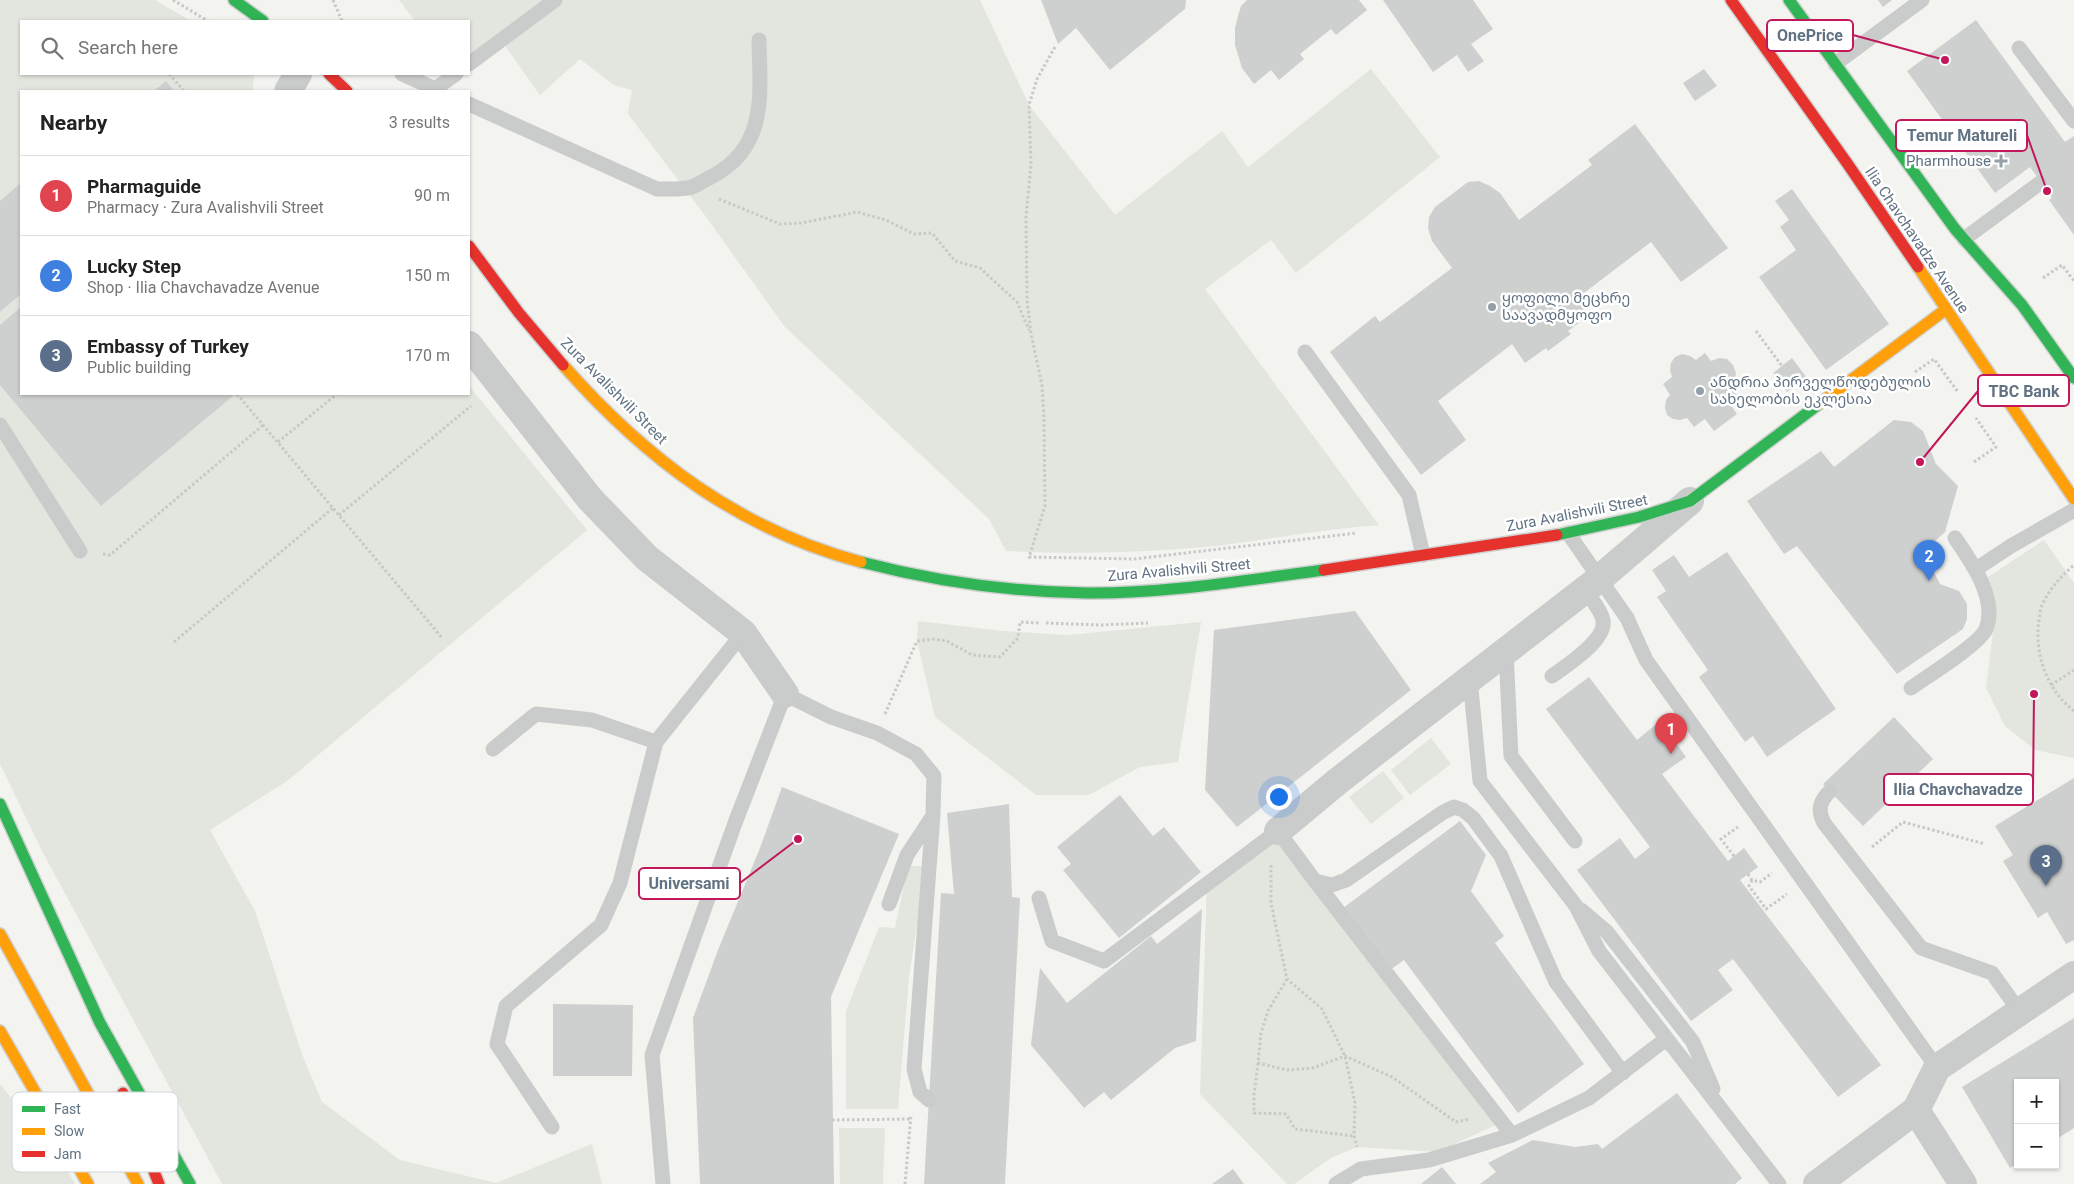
<!DOCTYPE html>
<meta charset="utf-8">
<style>
:root{--surface:#fff;--page:#f6f6f6;--text:#222;--muted:#767676;--line:#e0e0e0;--accent:#555a5e}
body{margin:0;font-family:Roboto,"Noto Sans Georgian",sans-serif;background:var(--page);color:var(--text)}
.controls{position:absolute;right:15px;bottom:15px;display:grid;overflow:hidden;border-radius:0px;box-shadow:0 1px 4px #0004}
.controls button{width:45px;height:45px;display:grid;place-items:center;padding:0;border:0;border-bottom:1px solid var(--line);background:var(--surface);color:var(--text);font:25px sans-serif}
.you{position:absolute;left:1278px;top:796px;width:18px;height:18px;margin:-12px;border:4px solid #fff;border-radius:50%;background:#1a73e8;box-shadow:0 0 0 8px #1a73e833}
.badge{display:grid;place-items:center;width:32px;height:32px;border-radius:50%;background:var(--accent);color:#fff;font-size:16px;font-weight:700}
.pin{position:absolute;translate:-50% -41px;filter:drop-shadow(0 1px 2px #0008)}
.pin::after{content:'';position:absolute;top:26px;width:18px;height:15px;background:inherit;clip-path:polygon(0 0,100% 0,50% 100%)}
.list{margin:0;padding:0;list-style:none}
h2{display:flex;justify-content:space-between;align-items:center;height:65px;margin:0;padding:0 20px;font-size:21px}
h2 small{font-size:16px;font-weight:400;color:var(--muted)}
.list li{display:grid;grid-template-columns:32px 1fr auto;gap:15px;align-items:center;box-sizing:border-box;height:80px;padding:0 20px;border-top:1px solid var(--line)}
.list b{display:block;font-size:19px;white-space:nowrap}
.list p{margin:0;font-size:16px;white-space:nowrap;color:var(--muted)}
.list em{font-size:16px;font-style:normal;color:var(--muted)}
.icon{flex:none;width:28px;height:28px;fill:none;stroke:currentColor;stroke-width:2;stroke-linecap:round;stroke-linejoin:round}
.map{position:relative;flex:none;width:2074px;height:1184px;overflow:hidden}
.search{position:absolute;background:var(--surface);box-shadow:0 1px 4px #0004;left:20px;top:20px;width:450px;height:55px;display:flex;align-items:center;gap:12px;box-sizing:border-box;padding:0 18px;border-radius:0px;color:var(--muted);font-size:19px}
.panel{position:absolute;background:var(--surface);box-shadow:0 1px 4px #0004;left:20px;top:90px;width:450px;height:305px;border-radius:0px}
.map>svg:first-child{display:block}
.green{fill:#e2e6de}
.building{fill:#cecfcf}
.lines{fill:none;stroke-linecap:round;stroke-linejoin:round}
.fast-casing{stroke:#cfd1d0;stroke-width:14}
.slow-casing{stroke:#cfd1d0;stroke-width:14}
.jam-casing{stroke:#cfd1d0;stroke-width:14}
.path{stroke:#c8c8c9;stroke-width:3;stroke-dasharray:2.5 2.5;stroke-linecap:butt}
.lane{stroke:#cacccc;stroke-width:15}
.street{stroke:#cacccc;stroke-width:28}
.fast{stroke:#30b455;stroke-width:11}
.slow{stroke:#ff9f0a;stroke-width:11}
.jam{stroke:#e5322d;stroke-width:11}
.poi-dot{fill:#949fa8;stroke:#fff;stroke-width:2}
.labels{text-anchor:middle;dominant-baseline:central;stroke-width:5;stroke-linejoin:round;paint-order:stroke}
.poi-label{font-size:15px;fill:#617282;stroke:#fff;text-anchor:start}
.street-label{font-size:15px;fill:#617282;stroke:#fff}
.key{fill:#fff;stroke:#d0d5da;stroke-width:1}
.key-label{font-size:14px;fill:#617282}
.leader{fill:none;stroke:#c2185b;stroke-width:2}
.callout-dot{fill:#c2185b;stroke:#fff;stroke-width:2}
.callout{fill:#fff;stroke:#c2185b;stroke-width:2}
.callout-label{font-size:16px;text-anchor:middle;font-weight:bold;fill:#617282}
</style>
<div class="map">
<svg width="2074" height="1184" viewBox="0 0 2074 1184">
<rect width="100%" height="100%" fill="#f3f3f0"/>
<path class="green" d="M 0,0 L 155,0 L 191,21 L 21,21 L 21,74 L 254,74 L 253,91 L 21,91 L 21,394 L 469,394 L 469,386 L 587,530 L 287,781 L 210,830 L 255,911 L 303,1057 L 322,1102 L 400,1160 L 496,1183 L 592,1144 L 602,1184 L 222,1184 L 42,851 L 0,764 Z
M 399,0 L 546,0 L 469,58 L 469,21 L 415,21 Z
M 555,0 L 980,0 L 1029,105 L 1115,215 L 1222,131 L 1248,167 L 1371,69 L 1440,157 L 1296,273 L 1271,240 L 1205,289 L 1379,525 C 1321,529 1263,541 1205,547 C 1139,553 1073,554 1006,551 L 989,519 L 785,327 L 704,214 L 628,114 L 632,90 L 614,85 L 580,59 L 540,95 L 501,40 Z
M 2044,540 L 2074,583 L 2074,758 L 2035,750 L 2005,726 L 1986,688 L 1995,616 L 1988,577 Z
M 918,621 L 1003,631 L 1068,635 L 1201,622 L 1178,762 L 1140,767 L 1089,795 L 1036,795 L 935,717 L 917,641 Z
M 1431,738 L 1451,764 L 1410,795 L 1391,770 Z
M 1383,771 L 1404,798 L 1371,824 L 1349,797 Z
M 1278,831 L 1498,1124 L 1437,1152 L 1357,1147 L 1331,1158 L 1294,1184 L 1287,1184 L 1200,1094 L 1207,883 Z
M 908,866 L 926,866 L 909,977 L 898,1109 L 846,1109 L 846,1011 L 879,927 L 895,928 Z
M 0,1084 L 64,1164 L 75,1184 L 0,1184 Z
M 839,1128 L 885,1128 L 883,1184 L 840,1184 Z"/>
<path class="building" d="M 1041,0 L 1186,0 L 1185,9 L 1110,70 L 1076,28 L 1058,44 Z
M 1247,0 L 1359,0 L 1367,10 L 1336,35 L 1331,29 L 1300,54 L 1304,59 L 1279,80 L 1271,70 L 1254,84 L 1242,68 L 1235,45 L 1235,28 L 1238,16 L 1241,6 Z
M 1383,0 L 1473,0 L 1493,29 L 1471,44 L 1484,61 L 1468,72 L 1457,55 L 1433,72 Z
M 1878,0 L 1892,0 L 1883,7 Z
M 1976,20 L 2065,142 L 2074,136 L 2074,235 L 2049,200 L 2052,198 L 2030,167 L 1995,193 L 1907,71 Z
M 1704,69 L 1717,86 L 1695,101 L 1683,83 Z
M 166,81 L 174,91 L 154,91 Z
M 1635,124 L 1728,248 L 1681,282 L 1651,242 L 1576,299 L 1589,315 L 1568,331 L 1571,334 L 1548,351 L 1546,348 L 1525,363 L 1512,344 L 1438,401 L 1466,440 L 1421,475 L 1330,352 L 1375,316 L 1380,322 L 1452,268 L 1432,241 L 1428,228 L 1429,217 L 1435,207 L 1468,182 L 1479,181 L 1490,186 L 1500,193 L 1519,220 L 1592,165 L 1588,160 Z
M 21,183 L 21,294 L 0,312 L 0,201 Z
M 1792,189 L 1889,324 L 1826,370 L 1759,277 L 1796,250 L 1780,227 L 1789,220 L 1775,201 Z
M 21,307 L 21,394 L 231,394 L 233,396 L 101,506 L 0,385 L 0,325 Z
M 1705,353 L 1711,361 L 1719,358 L 1727,359 L 1733,365 L 1736,373 L 1735,380 L 1730,387 L 1737,395 L 1728,401 L 1737,414 L 1714,431 L 1705,419 L 1694,427 L 1687,418 L 1680,420 L 1673,419 L 1667,415 L 1665,408 L 1666,400 L 1670,395 L 1663,384 L 1672,377 L 1670,370 L 1671,363 L 1675,357 L 1682,354 L 1690,356 L 1696,360 Z
M 1792,358 L 1807,378 L 1787,392 L 1773,373 Z
M 1894,420 L 1911,422 L 1923,431 L 1936,464 L 1958,486 L 1945,532 L 1934,542 L 1920,546 L 1940,584 L 1959,591 L 1967,604 L 1967,619 L 1963,629 L 1897,674 L 1797,546 L 1784,554 L 1747,501 L 1821,451 L 1834,467 Z
M 1727,552 L 1836,709 L 1767,757 L 1753,736 L 1745,742 L 1699,677 L 1708,670 L 1657,597 L 1666,591 L 1652,570 L 1674,555 L 1689,577 Z
M 1355,611 L 1411,690 L 1237,827 L 1205,790 L 1214,630 Z
M 1589,677 L 1637,740 L 1660,721 L 1686,757 L 1662,774 L 1728,861 L 1744,848 L 1758,867 L 1740,880 L 1881,1065 L 1838,1097 L 1733,959 L 1718,970 L 1733,990 L 1691,1021 L 1577,870 L 1620,838 L 1635,859 L 1650,847 L 1546,709 Z
M 1894,717 L 1933,759 L 1863,826 L 1823,784 Z
M 2074,778 L 2074,940 L 2066,944 L 2047,912 L 2038,918 L 2003,861 L 2013,855 L 1995,826 Z
M 782,787 L 899,834 L 831,997 L 834,1184 L 700,1184 L 693,1018 L 718,950 L 760,848 Z
M 1120,795 L 1153,836 L 1164,827 L 1201,872 L 1119,938 L 1063,870 L 1071,864 L 1057,847 Z
M 1009,804 L 1012,897 L 1020,898 L 1005,1184 L 924,1184 L 941,893 L 954,894 L 947,813 Z
M 1460,821 L 1486,855 L 1471,891 L 1504,936 L 1495,943 L 1584,1064 L 1518,1113 L 1404,960 L 1390,970 L 1343,908 Z
M 1202,909 L 1196,1041 L 1175,1048 L 1111,1100 L 1104,1092 L 1084,1108 L 1031,1045 L 1040,968 L 1067,1003 L 1151,936 L 1157,944 Z
M 553,1004 L 633,1005 L 632,1076 L 553,1076 Z
M 2074,1018 L 2074,1128 L 2055,1140 L 2055,1083 L 2018,1083 L 2018,1163 L 2010,1168 L 1962,1087 Z
M 1677,1093 L 1742,1178 L 1735,1184 L 1480,1184 L 1496,1172 L 1488,1163 L 1533,1140 L 1575,1147 L 1598,1144 L 1602,1149 Z
M 1442,1167 L 1456,1184 L 1421,1184 Z
M 1233,1169 L 1244,1184 L 1212,1184 Z"/>
<g class="lines">
<defs>
<path id="fast" d="M 234,0 L 263,21
M 1789,0 L 1955,229 L 2022,305 L 2074,378
M 1557,535 L 1639,517 L 1690,501 L 1819,404
M 861,562 C 934,581 1009,592 1086,593 C 1165,594 1245,580 1324,570
M 0,804 L 100,1023 L 190,1184"/>
<path id="slow" d="M 1918,267 L 2074,499
M 563,365 C 646,459 738,529 861,562
M 1819,404 L 1945,310
M 0,934 L 138,1184
M 0,1031 L 88,1184"/>
<path id="jam" d="M 1731,0 L 1847,163 L 1918,267
M 329,74 L 347,91
M 469,246 L 519,313 L 563,365
M 1324,570 L 1557,535
M 123,1093 L 159,1184"/>
</defs>
<use href="#fast" class="fast-casing"/>
<use href="#slow" class="slow-casing"/>
<use href="#jam" class="jam-casing"/>
<path class="path" d="M 173,0 L 208,21
M 333,0 L 342,21
M 1055,47 L 1037,79 L 1029,105 L 1031,165 L 1026,216 L 1027,299 L 1031,334 L 1042,385 L 1044,418 L 1045,506 L 1029,557 L 1134,559 L 1357,533
M 169,74 L 184,91
M 719,199 L 780,224 L 801,223 L 857,212 L 886,220 L 914,234 L 932,233 L 955,261 L 980,268 L 1017,302 L 1029,330
M 2043,278 L 2062,265 L 2074,281
M 1756,331 L 1782,366
M 1915,372 L 1934,359 L 1958,392
M 237,394 L 443,639
M 278,442 L 337,394
M 1974,462 L 1996,447 L 1976,418
M 339,515 L 471,406
M 103,554 L 110,555 L 263,425
M 2073,566 C 2060,577 2050,589 2042,605 C 2040,610 2040,615 2039,620 C 2034,654 2047,690 2074,711
M 1046,623 L 1101,625 L 1148,623
M 174,642 L 333,508
M 2051,685 L 2074,670
M 885,714 L 917,641 L 933,639 L 947,641 L 972,655 L 1000,657 L 1018,638 L 1020,622 L 1040,623
M 1872,847 L 1903,822 L 1985,844
M 1734,856 L 1721,839 L 1738,827
M 1271,865 L 1271,903 L 1287,979 L 1322,1009 L 1345,1056 L 1355,1103 L 1354,1136 L 1357,1147
M 1748,874 L 1752,880 L 1760,882 L 1772,873
M 1752,880 L 1749,886 L 1766,909 L 1787,894
M 1287,979 L 1268,1011 L 1261,1033 L 1258,1063 L 1287,1070 L 1313,1068 L 1345,1056 L 1392,1077 L 1456,1122 L 1470,1119
M 1258,1063 L 1254,1094 L 1254,1113 L 1286,1114 L 1295,1129 L 1354,1136
M 832,1120 L 910,1119
M 905,1184 L 911,1115"/>
<path class="lane" d="M 2019,48 L 2074,121
M 469,64 L 555,0
M 1835,64 L 1922,0
M 402,74 L 440,91
M 435,89 L 456,74
M 469,104 L 657,189 C 668,189 682,190 692,187 C 699,184 706,179 713,176 C 768,146 760,94 759,40
M 1964,239 L 2040,183
M 1305,352 L 1409,495 L 1423,555
M 0,425 L 80,551
M 1568,533 L 1627,618 L 1646,660 L 1937,1068
M 1976,569 L 2011,546 L 2074,510
M 1506,651 L 1511,756 L 1575,841
M 1552,676 C 1566,666 1607,640 1603,620 C 1601,610 1591,599 1585,590
M 1470,679 L 1480,781 L 1576,906 L 1599,951 L 1779,1184
M 1911,688 C 1926,677 1980,644 1986,629 C 1998,599 1971,561 1955,538
M 493,749 L 536,714 L 592,720 L 656,742
M 1830,791 C 1820,801 1817,810 1824,823 L 1921,948 L 1992,973 L 2020,1012
M 1315,881 L 1512,1135
M 1039,898 L 1052,941 L 1104,961 L 1278,831 L 1315,881 L 1332,885 L 1346,880 L 1442,813 L 1454,807 L 1463,810 L 1473,818 L 1501,856 L 1556,982 L 1623,1073
M 889,904 L 907,855 L 932,817
M 1581,910 L 1607,932 L 1693,1042 L 1713,1089
M 552,1127 L 497,1044 L 506,1006 L 601,925 L 620,883 L 656,742 L 743,633
M 663,1184 L 652,1055 L 735,823 L 785,694 L 831,717 L 877,733 L 916,754 L 934,776 L 933,815 L 914,1069 L 920,1092 L 929,1100
M 1336,1184 L 1361,1169 L 1429,1160 L 1512,1135 L 1589,1098 L 1666,1039"/>
<path class="street" d="M 288,91 L 298,74
M 469,345 L 590,499 L 647,558 L 743,633 L 785,694
M 1278,831 L 1338,781 L 1599,579 L 1690,501
M 1916,1110 L 1963,1184
M 1817,1184 L 1916,1110 L 1937,1068 L 2074,975"/>
<use href="#fast" class="fast"/>
<use href="#slow" class="slow"/>
<use href="#jam" class="jam"/>
</g>
<g class="poi-dot">
<path d="M1998.5 153.5h5v5h5v5h-5v5h-5v-5h-5v-5h5z"/>
<circle cx="1492" cy="307" r="5"/>
<circle cx="1700" cy="391" r="5"/>
</g>
<g class="labels">
<g class="poi-label">
<text x="1991" y="161" text-anchor="end">Pharmhouse</text>
<text x="1502" y="298">ყოფილი მეცხრე<tspan x="1502" dy="17">საავადმყოფო</tspan></text>
<text x="1710" y="382">ანდრია პირველწოდებულის<tspan x="1710" dy="17">სახელობის ეკლესია</tspan></text>
</g>
<g class="street-label">
<text transform="translate(1917 240) rotate(56)">Ilia Chavchavadze Avenue</text>
<text transform="translate(614 391) rotate(45)">Zura Avalishvili Street</text>
<text transform="translate(1577 513) rotate(-11)">Zura Avalishvili Street</text>
<text transform="translate(1179 570) rotate(-5)">Zura Avalishvili Street</text>
</g>
</g>
<rect x="12" y="1092" width="166" height="80" rx="8" class="key"/>
<rect x="22" y="1106" width="23" height="6" fill="#30b455"/>
<rect x="22" y="1128" width="23" height="7" fill="#ff9f0a"/>
<rect x="22" y="1151" width="23" height="6" fill="#e5322d"/>
<g class="key-label">
<text x="54" y="1114">Fast</text>
<text x="54" y="1136">Slow</text>
<text x="54" y="1159">Jam</text>
</g>
<path class="leader" d="M1945 60L1853 35M2047 191L2027 135M1920 462L1978 391M2034 694L2033 789M798 839L740 883"/>
<g class="callout-dot">
<circle cx="1945" cy="60" r="5"/>
<circle cx="2047" cy="191" r="5"/>
<circle cx="1920" cy="462" r="5"/>
<circle cx="2034" cy="694" r="5"/>
<circle cx="798" cy="839" r="5"/>
</g>
<g class="callout">
<rect x="1767" y="20" width="86" height="31" rx="5"/>
<rect x="1896" y="120" width="131" height="31" rx="5"/>
<rect x="1978" y="375" width="91" height="31" rx="5"/>
<rect x="1884" y="774" width="149" height="31" rx="5"/>
<rect x="639" y="868" width="101" height="31" rx="5"/>
</g>
<g class="callout-label">
<text x="1810" y="41">OnePrice</text>
<text x="1962" y="141">Temur Matureli</text>
<text x="2024" y="397">TBC Bank</text>
<text x="1958" y="795">Ilia Chavchavadze</text>
<text x="689" y="889">Universami</text>
</g>
</svg>
<div class="controls">
<button>+</button>
<button>−</button>
</div>
<div class="you"></div>
<div class="pin badge" style="left:1671px;top:754px;background:#e0444e">1</div>
<div class="pin badge" style="left:1929px;top:581px;background:#3f7fe0">2</div>
<div class="pin badge" style="left:2046px;top:886px;background:#5c6f8a">3</div>
<div class="search"><svg class="icon" aria-label="search" viewBox="0 0 24 24"><circle cx="10" cy="10" r="6"/><path d="M15 15l6 6"/></svg>Search here</div>
<section class="panel">
<h2>Nearby<small>3 results</small></h2>
<ul class="list">
<li><span class="badge" style="background:#e0444e">1</span><div><b>Pharmaguide</b><p>Pharmacy · Zura Avalishvili Street</p></div><em>90 m</em></li>
<li><span class="badge" style="background:#3f7fe0">2</span><div><b>Lucky Step</b><p>Shop · Ilia Chavchavadze Avenue</p></div><em>150 m</em></li>
<li><span class="badge" style="background:#5c6f8a">3</span><div><b>Embassy of Turkey</b><p>Public building</p></div><em>170 m</em></li>
</ul>
</section>
</div>
